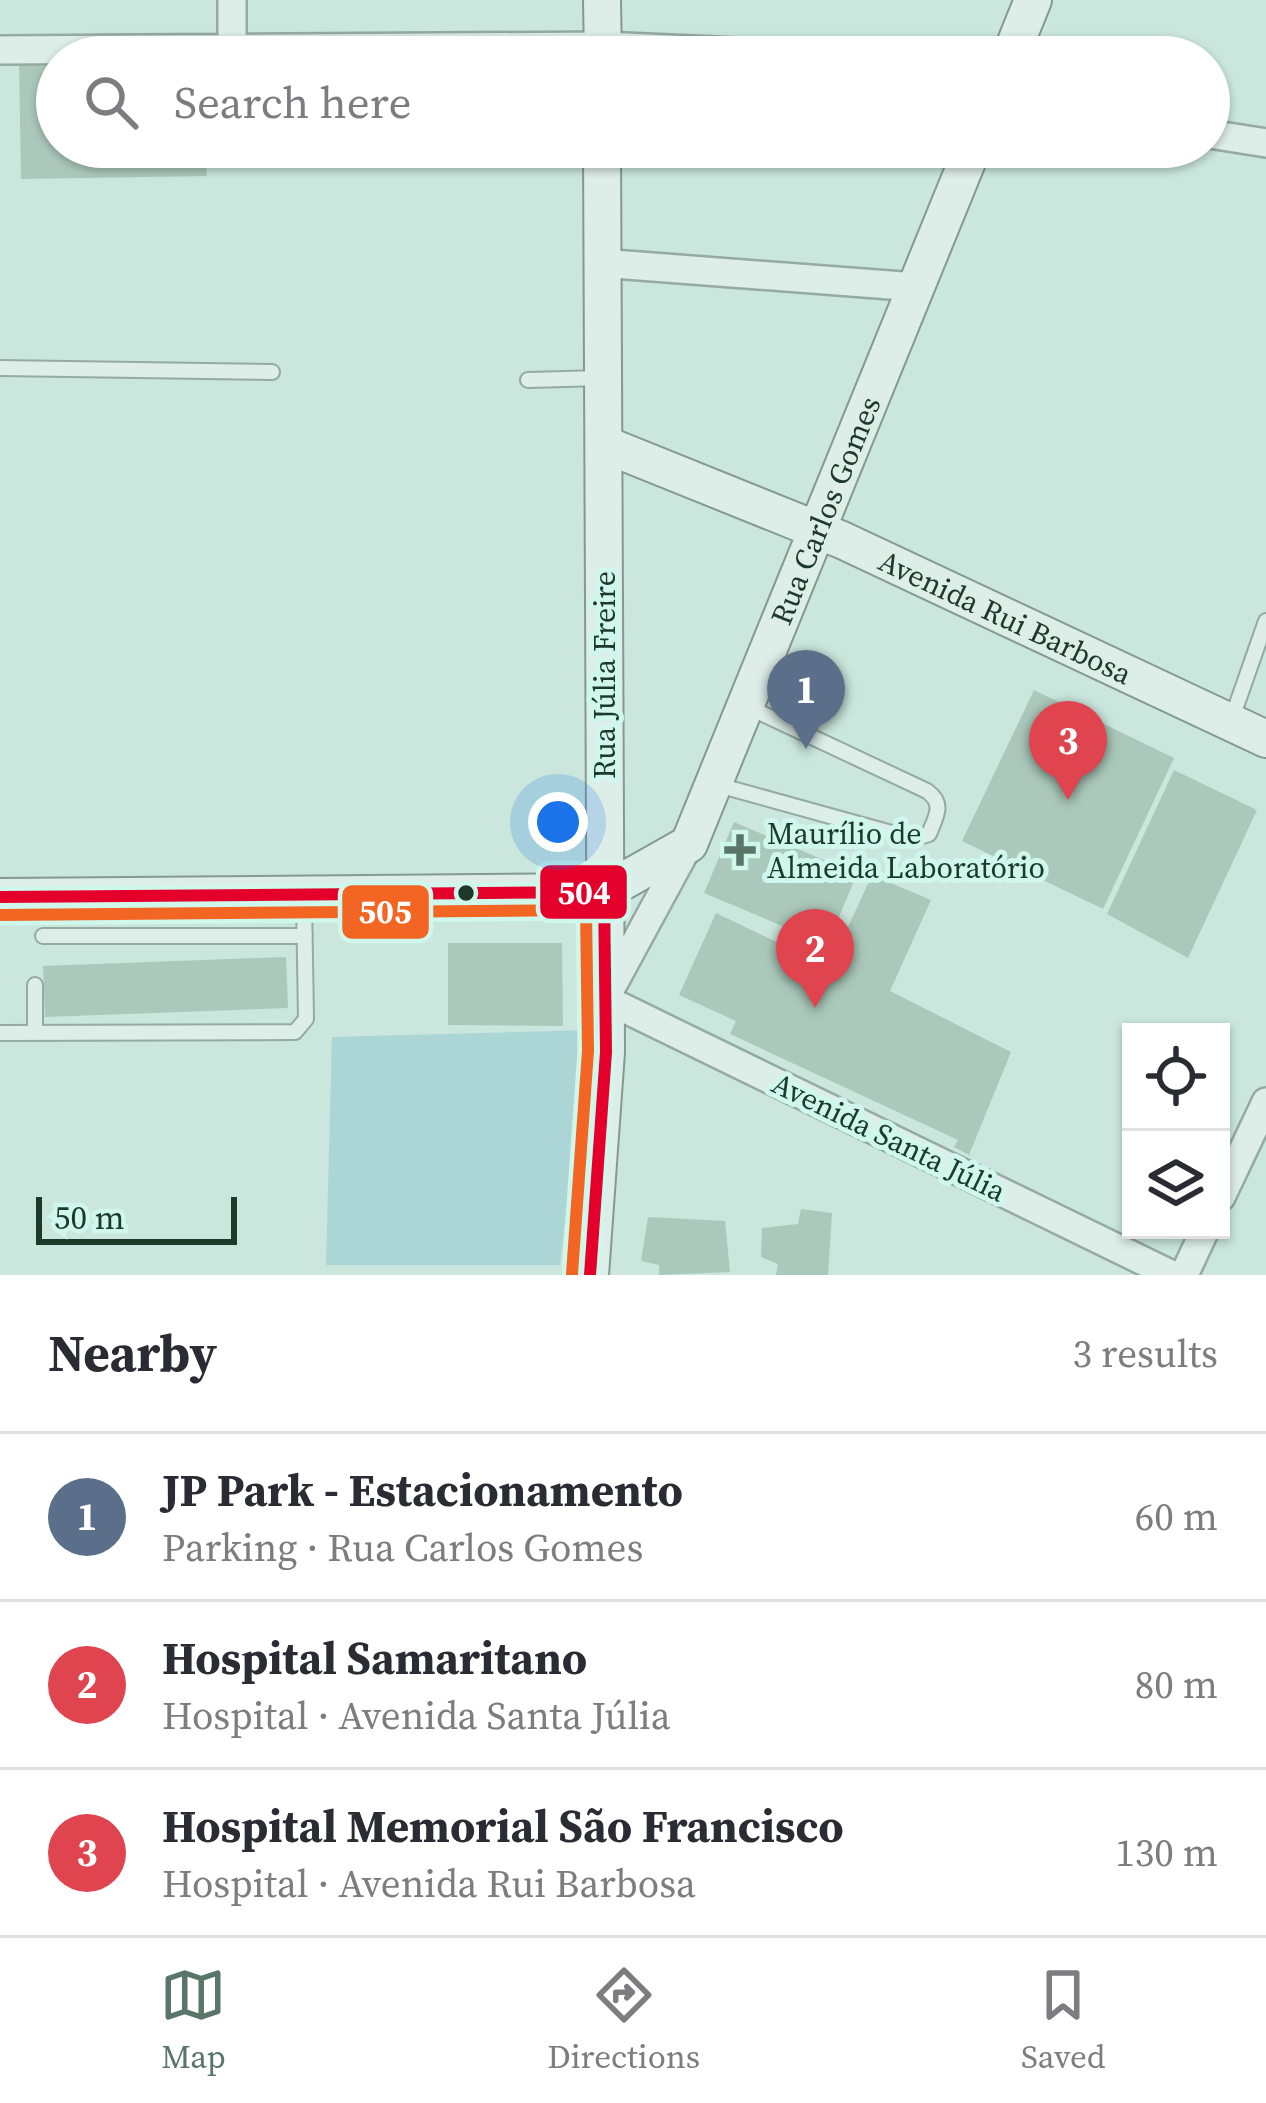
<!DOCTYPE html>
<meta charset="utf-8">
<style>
:root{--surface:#fff;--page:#f7f7f7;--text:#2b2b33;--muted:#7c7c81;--line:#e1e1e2;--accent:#597669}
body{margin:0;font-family:"Source Serif 4",serif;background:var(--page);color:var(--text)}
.controls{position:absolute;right:36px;bottom:36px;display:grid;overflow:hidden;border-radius:0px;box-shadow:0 3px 9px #0004}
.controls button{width:108px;height:108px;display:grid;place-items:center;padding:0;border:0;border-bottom:3px solid var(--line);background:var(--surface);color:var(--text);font:60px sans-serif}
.scale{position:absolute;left:36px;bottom:30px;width:201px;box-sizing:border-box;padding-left:12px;border:6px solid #1c392a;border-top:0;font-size:33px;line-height:42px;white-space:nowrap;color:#1c392a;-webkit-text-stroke:9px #cff7ec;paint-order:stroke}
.you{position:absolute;left:558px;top:822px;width:42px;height:42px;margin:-30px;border:9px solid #fff;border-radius:50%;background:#1a73e8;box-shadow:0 0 0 18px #1a73e833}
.badge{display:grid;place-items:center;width:78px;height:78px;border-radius:50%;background:var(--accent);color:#fff;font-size:39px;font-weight:700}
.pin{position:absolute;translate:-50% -99px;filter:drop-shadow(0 3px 6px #0008)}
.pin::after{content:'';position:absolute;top:63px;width:42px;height:36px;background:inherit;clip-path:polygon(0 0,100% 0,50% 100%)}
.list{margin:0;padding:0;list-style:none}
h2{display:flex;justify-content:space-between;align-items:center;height:156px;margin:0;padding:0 48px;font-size:51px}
h2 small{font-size:39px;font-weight:400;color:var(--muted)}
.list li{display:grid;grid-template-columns:78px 1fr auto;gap:36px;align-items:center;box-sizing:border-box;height:168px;padding:0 48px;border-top:3px solid var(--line)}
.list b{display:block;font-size:45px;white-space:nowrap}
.list p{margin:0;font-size:39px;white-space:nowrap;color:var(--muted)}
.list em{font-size:39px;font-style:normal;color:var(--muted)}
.icon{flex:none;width:66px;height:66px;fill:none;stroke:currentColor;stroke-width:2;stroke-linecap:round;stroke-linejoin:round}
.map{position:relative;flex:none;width:1266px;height:1275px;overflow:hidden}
.search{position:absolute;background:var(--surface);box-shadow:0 3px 9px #0004;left:36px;right:36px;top:36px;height:132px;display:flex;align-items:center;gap:30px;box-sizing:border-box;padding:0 42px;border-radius:66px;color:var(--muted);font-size:45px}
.sheet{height:660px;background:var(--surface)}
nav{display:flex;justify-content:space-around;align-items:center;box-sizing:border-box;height:168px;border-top:3px solid var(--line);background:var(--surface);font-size:33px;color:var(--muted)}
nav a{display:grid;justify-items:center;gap:6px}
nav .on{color:var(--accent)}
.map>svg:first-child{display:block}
.green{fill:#acd6d5}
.building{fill:#abc9bb}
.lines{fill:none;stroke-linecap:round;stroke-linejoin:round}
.service-casing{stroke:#94aaa2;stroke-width:18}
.minor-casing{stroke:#94aaa2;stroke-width:32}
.secondary-casing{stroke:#849a91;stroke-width:40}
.service{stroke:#ddede8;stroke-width:14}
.minor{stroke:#ddede8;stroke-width:27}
.secondary{stroke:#ddede8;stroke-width:36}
.bus-1-casing{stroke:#cff7ec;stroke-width:21}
.bus-2-casing{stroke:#cff7ec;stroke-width:21}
.bus-1{stroke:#e4002b;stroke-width:12}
.bus-2{stroke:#f26522;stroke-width:12}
.poi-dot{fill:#597669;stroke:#cff7ec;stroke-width:4.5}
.bus-dot{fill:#1c392a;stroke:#cff7ec;stroke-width:4.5}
.labels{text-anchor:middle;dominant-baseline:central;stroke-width:10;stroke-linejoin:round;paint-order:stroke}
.street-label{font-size:30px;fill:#1c392a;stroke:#cff7ec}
.poi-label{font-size:30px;fill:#1c392a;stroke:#cff7ec;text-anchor:start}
.line-badge{stroke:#cff7ec;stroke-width:4.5}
.badge-label{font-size:33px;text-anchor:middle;font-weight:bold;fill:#fff}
</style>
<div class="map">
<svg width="1266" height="1275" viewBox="0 0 1266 1275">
<rect width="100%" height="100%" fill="#cae6dd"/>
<path class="green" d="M 588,1030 L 560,1265 L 326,1265 L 332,1037 Z"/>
<path class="building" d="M 19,61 L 57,61 L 57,147 L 204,147 L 207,176 L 21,179 Z
M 1034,690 L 1174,758 L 1103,909 L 962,841 Z
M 1174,770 L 1257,810 L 1188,958 L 1107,914 Z
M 734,822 L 857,874 L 827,945 L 704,893 Z
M 872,875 L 931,900 L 890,991 L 1011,1052 L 969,1155 L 954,1147 L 958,1140 L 730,1034 L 736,1021 L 679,995 L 716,913 L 806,956 L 813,940 L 837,951 Z
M 448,943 L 562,943 L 563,1026 L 448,1025 Z
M 286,957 L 288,1008 L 45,1017 L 43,966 Z
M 801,1209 L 832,1213 L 828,1275 L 776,1275 L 778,1264 L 761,1257 L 762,1228 L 798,1224 Z
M 648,1217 L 725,1221 L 730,1272 L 659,1275 L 659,1265 L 641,1261 Z"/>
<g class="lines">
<defs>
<path id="service" d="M 0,368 L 272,372
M 528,380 L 601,378
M 1232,718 L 1266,621
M 718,785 L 913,839 L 929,834 C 936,816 945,804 927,791 L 746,706
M 43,936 L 305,936
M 0,1033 L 295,1032 L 306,1019 L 304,899
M 35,1033 L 35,985"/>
<path id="minor" d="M 232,49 L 232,0
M 0,50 L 603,46 L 850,57
M 1209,134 L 1266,143
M 600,263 L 916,287
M 689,844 L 605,999 L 1172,1275
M 1221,1197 L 1266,1102
M 1184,1275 L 1205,1230"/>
<g id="secondary">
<path d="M 602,0 L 603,57"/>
<path d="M 1010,57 L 1033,0"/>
<path id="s1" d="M 606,445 L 842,540 L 1266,739"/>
<path id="s2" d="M 0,897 L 604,892 L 689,844 L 973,147"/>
<path d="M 590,1275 L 606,1052 L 602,147"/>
</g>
</defs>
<use href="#service" class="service-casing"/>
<use href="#minor" class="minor-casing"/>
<use href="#secondary" class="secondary-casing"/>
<use href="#service" class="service"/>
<use href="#minor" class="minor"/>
<use href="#secondary" class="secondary"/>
<defs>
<path id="bus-1" d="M 0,897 L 604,892 L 606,1052 L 590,1275"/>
<path id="bus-2" d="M 0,915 L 586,910 L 588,1051 L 572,1274"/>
</defs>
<use href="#bus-1" class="bus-1-casing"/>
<use href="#bus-2" class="bus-2-casing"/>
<use href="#bus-1" class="bus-1"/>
<use href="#bus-2" class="bus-2"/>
</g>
<path class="poi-dot" d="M734 832h12v12h12v12h-12v12h-12v-12h-12v-12h12z"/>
<circle class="bus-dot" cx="466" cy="893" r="10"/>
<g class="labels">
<g class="street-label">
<text stroke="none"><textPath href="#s2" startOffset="1062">Rua Carlos Gomes</textPath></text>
<text stroke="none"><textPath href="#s1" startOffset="435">Avenida Rui Barbosa</textPath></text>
<text transform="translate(604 675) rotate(-90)">Rua Júlia Freire</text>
<text transform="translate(889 1137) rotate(26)">Avenida Santa Júlia</text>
</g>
<g class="poi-label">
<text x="767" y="833">Maurílio de<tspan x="767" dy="34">Almeida Laboratório</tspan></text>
</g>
</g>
<g class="line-badge">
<rect x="538" y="863" width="91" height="58" rx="12" fill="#e4002b"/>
<rect x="340" y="883" width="91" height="58" rx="12" fill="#f26522"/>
</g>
<g class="badge-label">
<text x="584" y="904">504</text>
<text x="385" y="923">505</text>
</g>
</svg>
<div class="controls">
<button><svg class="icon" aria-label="locate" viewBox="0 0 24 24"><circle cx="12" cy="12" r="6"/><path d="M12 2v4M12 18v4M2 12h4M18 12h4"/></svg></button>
<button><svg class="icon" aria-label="layers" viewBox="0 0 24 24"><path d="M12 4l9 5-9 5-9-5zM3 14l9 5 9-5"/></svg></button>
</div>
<div class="scale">50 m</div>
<div class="you"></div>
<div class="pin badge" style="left:806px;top:749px;background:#5c6f8a">1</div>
<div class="pin badge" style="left:815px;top:1008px;background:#e0444e">2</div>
<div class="pin badge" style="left:1068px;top:800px;background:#e0444e">3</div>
<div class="search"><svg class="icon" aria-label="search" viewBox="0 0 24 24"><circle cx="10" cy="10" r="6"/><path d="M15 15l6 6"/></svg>Search here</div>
</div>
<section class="sheet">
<h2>Nearby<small>3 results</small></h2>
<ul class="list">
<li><span class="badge" style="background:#5c6f8a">1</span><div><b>JP Park - Estacionamento</b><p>Parking · Rua Carlos Gomes</p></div><em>60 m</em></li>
<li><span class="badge" style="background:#e0444e">2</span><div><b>Hospital Samaritano</b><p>Hospital · Avenida Santa Júlia</p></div><em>80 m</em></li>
<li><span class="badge" style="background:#e0444e">3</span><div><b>Hospital Memorial São Francisco</b><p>Hospital · Avenida Rui Barbosa</p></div><em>130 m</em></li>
</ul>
</section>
<nav>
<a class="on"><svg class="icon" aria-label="map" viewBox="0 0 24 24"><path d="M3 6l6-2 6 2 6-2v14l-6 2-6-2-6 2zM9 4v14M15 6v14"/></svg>Map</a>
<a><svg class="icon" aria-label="directions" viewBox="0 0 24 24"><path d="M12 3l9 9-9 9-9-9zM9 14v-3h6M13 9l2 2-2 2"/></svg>Directions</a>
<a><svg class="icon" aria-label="saved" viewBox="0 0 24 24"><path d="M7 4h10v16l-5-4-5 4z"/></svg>Saved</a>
</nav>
